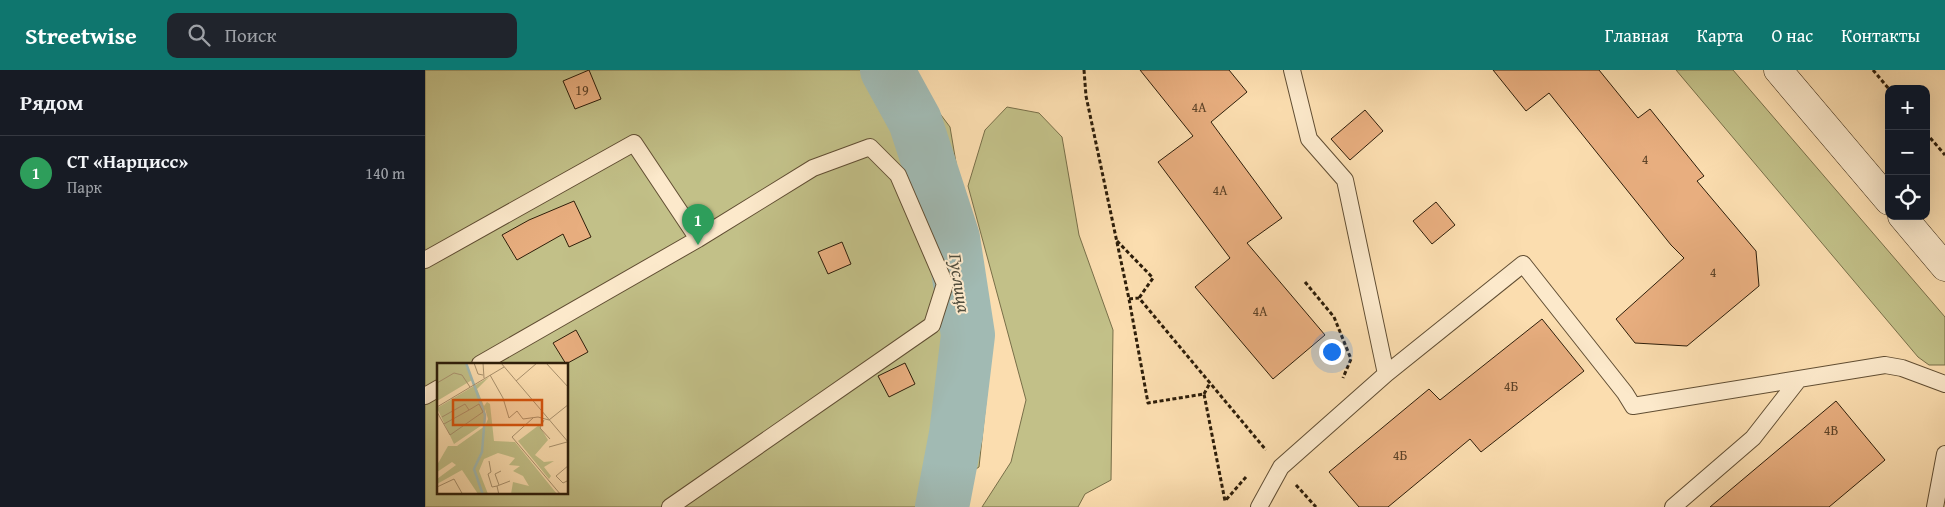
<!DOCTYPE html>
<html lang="ru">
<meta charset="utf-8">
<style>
:root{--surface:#171b24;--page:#20242c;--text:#f1f3f6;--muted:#9ea1a6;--line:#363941;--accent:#0f766e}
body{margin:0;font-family:"Gentium Book Plus",serif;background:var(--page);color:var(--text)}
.controls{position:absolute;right:15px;top:15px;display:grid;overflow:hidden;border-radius:10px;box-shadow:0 5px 20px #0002}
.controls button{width:45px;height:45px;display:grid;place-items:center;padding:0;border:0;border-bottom:1px solid var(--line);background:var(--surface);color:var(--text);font:25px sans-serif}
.you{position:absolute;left:906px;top:281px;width:18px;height:18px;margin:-12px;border:4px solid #fff;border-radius:50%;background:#1a73e8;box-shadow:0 0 0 8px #1a73e833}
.badge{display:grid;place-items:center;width:32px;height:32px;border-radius:50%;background:var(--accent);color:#fff;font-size:16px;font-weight:700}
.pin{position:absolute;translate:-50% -41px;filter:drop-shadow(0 1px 2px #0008)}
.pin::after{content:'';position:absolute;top:26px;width:18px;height:15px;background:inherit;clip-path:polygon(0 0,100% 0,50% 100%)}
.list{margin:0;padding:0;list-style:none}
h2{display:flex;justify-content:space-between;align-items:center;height:65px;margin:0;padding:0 20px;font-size:21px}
h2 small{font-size:16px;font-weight:400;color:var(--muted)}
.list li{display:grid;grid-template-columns:32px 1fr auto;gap:15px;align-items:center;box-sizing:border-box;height:75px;padding:0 20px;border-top:1px solid var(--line)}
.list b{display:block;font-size:19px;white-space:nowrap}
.list p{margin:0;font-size:16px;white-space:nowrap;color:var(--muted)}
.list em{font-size:16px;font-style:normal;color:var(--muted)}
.icon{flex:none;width:28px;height:28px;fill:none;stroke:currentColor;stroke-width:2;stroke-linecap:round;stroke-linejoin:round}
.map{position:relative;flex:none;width:1520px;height:437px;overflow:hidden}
header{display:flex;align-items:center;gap:30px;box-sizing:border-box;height:70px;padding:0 25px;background:var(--accent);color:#fff}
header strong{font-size:24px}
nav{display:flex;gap:28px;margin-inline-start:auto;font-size:18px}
.search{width:350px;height:45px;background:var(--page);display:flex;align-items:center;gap:12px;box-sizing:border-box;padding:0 18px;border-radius:10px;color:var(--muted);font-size:19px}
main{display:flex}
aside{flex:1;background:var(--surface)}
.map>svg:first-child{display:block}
.green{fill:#c2c088;stroke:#786f49;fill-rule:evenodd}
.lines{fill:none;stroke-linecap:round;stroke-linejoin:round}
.river{stroke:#a1bab3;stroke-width:54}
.building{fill:#e8ae7f;stroke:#2e1e0a}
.lane-casing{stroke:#614e33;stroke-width:18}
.secondary-casing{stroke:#2e1e0a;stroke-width:29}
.path{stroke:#2e1e0a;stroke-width:3;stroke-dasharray:4 2.5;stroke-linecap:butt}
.lane{stroke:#fce9cb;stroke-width:16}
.secondary{stroke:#fce9cb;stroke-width:28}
.labels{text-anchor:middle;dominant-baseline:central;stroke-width:4;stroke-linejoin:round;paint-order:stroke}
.number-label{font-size:14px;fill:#5c4227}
.water-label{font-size:18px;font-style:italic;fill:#504d3d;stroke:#fce9cb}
.inset-river{fill:none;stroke:#a1bab3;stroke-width:2.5}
.inset-road{fill:none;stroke:#a9916d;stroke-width:1}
.view{fill:#d5530c;fill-opacity:0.15;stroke:#d5530c;stroke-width:2.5}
.inset-edge{fill:none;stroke:#2e1e0a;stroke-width:2.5}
</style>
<header>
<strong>Streetwise</strong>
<div class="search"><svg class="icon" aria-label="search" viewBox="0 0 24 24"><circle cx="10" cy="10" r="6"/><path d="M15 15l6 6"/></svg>Поиск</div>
<nav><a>Главная</a><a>Карта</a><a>О нас</a><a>Контакты</a></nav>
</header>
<main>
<aside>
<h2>Рядом<small></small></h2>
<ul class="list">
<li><span class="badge" style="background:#2e9e5b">1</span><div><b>СТ «Нарцисс»</b><p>Парк</p></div><em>140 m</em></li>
</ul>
</aside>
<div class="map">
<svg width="1520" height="437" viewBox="0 0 1520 437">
<rect width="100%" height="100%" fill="#fbddaf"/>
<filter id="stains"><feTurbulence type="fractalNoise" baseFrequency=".004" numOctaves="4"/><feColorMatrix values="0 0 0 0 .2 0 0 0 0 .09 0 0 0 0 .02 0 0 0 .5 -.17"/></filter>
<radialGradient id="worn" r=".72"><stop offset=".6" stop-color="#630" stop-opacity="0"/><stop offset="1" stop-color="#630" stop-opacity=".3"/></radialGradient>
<path class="green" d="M 0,0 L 487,0 L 492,13 L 525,57 L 565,294 L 554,397 L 493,437 L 0,437 ZM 14,294 L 142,294 L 142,423 L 14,423 Z
M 1251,0 L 1308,0 L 1520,247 L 1520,295 L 1504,295 L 1493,287 Z
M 582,37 L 614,43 L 637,67 L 654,165 L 688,260 L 686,410 L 660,424 L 653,437 L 557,437 L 586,392 L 601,330 L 543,116 L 560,60 Z"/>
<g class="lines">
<path class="river" d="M 462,0 L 490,51 L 528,168 L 543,265 L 531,364 L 517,437"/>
</g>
<path class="building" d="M 164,0 L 176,29 L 150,39 L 138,11 Z
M 715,0 L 804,0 L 822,22 L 786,52 L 857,148 L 822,173 L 900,265 L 848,309 L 770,217 L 805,188 L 733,92 L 768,66 Z
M 1068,0 L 1174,0 L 1213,48 L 1225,39 L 1279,106 L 1272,111 L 1331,181 L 1334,216 L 1262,276 L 1210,273 L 1191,249 L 1259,188 L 1246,175 L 1124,23 L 1101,41 Z
M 940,40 L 958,61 L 925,90 L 906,69 Z
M 149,131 L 166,167 L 144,177 L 138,164 L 92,190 L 77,165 L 104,150 Z
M 1011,132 L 1030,155 L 1007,174 L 988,151 Z
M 417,172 L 426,194 L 403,204 L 393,182 Z
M 1117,249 L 1159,301 L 1056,382 L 1045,369 L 963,437 L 934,437 L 904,402 L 1004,319 L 1015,330 Z
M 151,260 L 163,282 L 141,294 L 128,273 Z
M 480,293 L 490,314 L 464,327 L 453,306 Z
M 1411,331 L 1460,390 L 1404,437 L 1285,437 Z"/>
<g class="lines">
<defs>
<path id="lane" d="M 867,0 L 884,69 L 920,110 L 961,304 L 1098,194 L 1200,323 L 1208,336 L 1460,295 L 1477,298 L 1520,314
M 0,190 L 209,73 L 273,169 L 388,98 L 445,77 L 473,105 L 520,214 L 507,255 L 245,437
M 55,294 L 273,169
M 0,326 L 14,318
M 834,437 L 856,397 L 961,304
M 1248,437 L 1328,368 L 1374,309
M 1510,437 L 1520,384"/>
<path id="secondary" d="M 1353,0 L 1464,131
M 1477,146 L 1520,197"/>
</defs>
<use href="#lane" class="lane-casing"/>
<use href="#secondary" class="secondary-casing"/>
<path class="path" d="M 659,0 L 661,26 L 704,229 L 723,333 L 779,324 L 800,431 L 821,407
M 1448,0 L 1464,19
M 1501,63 L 1520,85
M 692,171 L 728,208 L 714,228
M 880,212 L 909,247 L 926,289 L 918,308
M 704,229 L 714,228 L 841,380
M 779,324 L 785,313
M 871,415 L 891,437"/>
<use href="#lane" class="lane"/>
<use href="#secondary" class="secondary"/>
</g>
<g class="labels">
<g class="number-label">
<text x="157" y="20">19</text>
<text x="774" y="37">4А</text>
<text x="1220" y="89">4</text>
<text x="795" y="120">4А</text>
<text x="1288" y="202">4</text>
<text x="835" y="241">4А</text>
<text x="1086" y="316">4Б</text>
<text x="1406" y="360">4В</text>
<text x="975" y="385">4Б</text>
</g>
<g class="water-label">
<text transform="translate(535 213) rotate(81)">Гуслица</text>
</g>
</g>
<g transform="translate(12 293)">
<rect width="131" height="131" fill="#fbddaf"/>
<path d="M 0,0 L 28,0 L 35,17 L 0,38 ZM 52,14 L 40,26 L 47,43 L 50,39 L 53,41 L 57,78 L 78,79 L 120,131 L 74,131 L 76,119 L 92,123 L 86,113 L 76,108 L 83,103 L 72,102 L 78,95 L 61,90 L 47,96 L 42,108 L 51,131 L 41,131 L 25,107 L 0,121 L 0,116 L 19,102 L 15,99 L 0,109 L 0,102 L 11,83 L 20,83 L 48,63 L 51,56 L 48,46 L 48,60 L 17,81 L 0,45 ZM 102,62 L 111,77 L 98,92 L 107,99 L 117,98 L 107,104 L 114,113 L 112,116 L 81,78 Z" fill="#c2c088"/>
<path class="inset-river" d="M 29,0 L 48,52 L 45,89 L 37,106 L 46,132"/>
<path class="inset-road" d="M 37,0 L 41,11 L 46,12M 46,0 L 47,15M 64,0 L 132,80M 109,0 L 132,25M 53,12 L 66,35 L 72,55 L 80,48 L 86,56 L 101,54 L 112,57 L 132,41M 79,18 L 100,0M 0,20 L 17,10 L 25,12 L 33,24M 0,44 L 67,4M 0,49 L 13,72 L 46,49 L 42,41 L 32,47 L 28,41 L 5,54M 96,55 L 75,74 L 124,132M 107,57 L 103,65 L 113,76M 7,61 L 32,47M 112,84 L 130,79M 52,98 L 54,109 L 51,111 L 55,124 L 60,123M 132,102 L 119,113 L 126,120 L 132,117M 62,122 L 58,111 L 64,108M 0,124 L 17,116 L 26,132M 62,132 L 60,123 L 73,118"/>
<path class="view" d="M 16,37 L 105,37 L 105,62 L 16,62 Z"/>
<rect width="131" height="131" class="inset-edge"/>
</g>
<rect width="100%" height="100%" filter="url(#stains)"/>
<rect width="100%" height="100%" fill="url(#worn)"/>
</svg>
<div class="controls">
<button>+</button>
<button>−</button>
<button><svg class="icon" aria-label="locate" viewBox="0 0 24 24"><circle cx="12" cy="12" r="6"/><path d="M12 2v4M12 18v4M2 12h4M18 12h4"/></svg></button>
</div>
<div class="you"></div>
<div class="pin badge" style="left:273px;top:175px;background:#2e9e5b">1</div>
</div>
</main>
